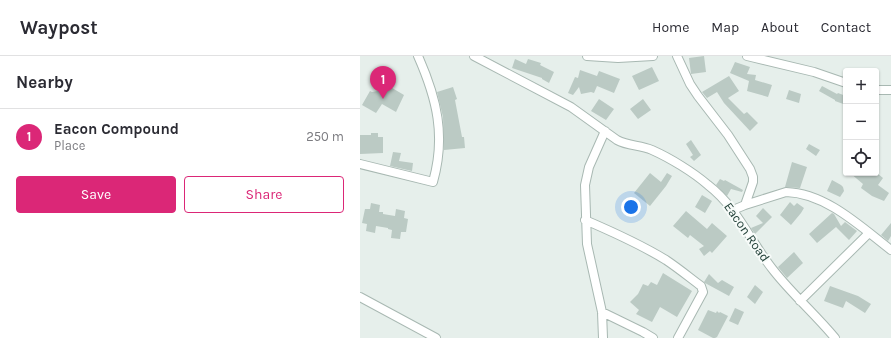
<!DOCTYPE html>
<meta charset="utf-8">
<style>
:root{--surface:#fff;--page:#f2f2f3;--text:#2b2b33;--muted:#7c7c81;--line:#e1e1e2;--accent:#db2777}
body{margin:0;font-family:Karla,sans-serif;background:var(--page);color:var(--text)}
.controls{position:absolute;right:12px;top:12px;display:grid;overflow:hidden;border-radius:4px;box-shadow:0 1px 3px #0004}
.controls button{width:36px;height:36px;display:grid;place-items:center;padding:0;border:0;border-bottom:1px solid var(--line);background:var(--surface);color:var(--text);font:20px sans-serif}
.you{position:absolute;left:271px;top:151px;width:14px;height:14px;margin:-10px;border:3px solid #fff;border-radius:50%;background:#1a73e8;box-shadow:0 0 0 6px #1a73e833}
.badge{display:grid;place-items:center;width:26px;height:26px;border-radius:50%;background:var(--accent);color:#fff;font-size:13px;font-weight:700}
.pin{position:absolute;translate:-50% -33px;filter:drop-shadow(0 1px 2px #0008)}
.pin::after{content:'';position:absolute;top:21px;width:14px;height:12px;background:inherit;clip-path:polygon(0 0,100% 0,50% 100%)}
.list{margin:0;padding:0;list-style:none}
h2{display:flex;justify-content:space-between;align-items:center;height:52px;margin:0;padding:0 16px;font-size:17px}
h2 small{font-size:13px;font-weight:400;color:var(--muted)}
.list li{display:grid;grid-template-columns:26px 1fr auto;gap:12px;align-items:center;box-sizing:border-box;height:56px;padding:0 16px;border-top:1px solid var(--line)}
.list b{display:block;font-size:15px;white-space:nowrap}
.list p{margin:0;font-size:13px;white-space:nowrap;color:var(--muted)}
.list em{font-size:13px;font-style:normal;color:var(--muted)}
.actions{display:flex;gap:8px;padding:12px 16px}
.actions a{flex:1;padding:9px 0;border:1px solid var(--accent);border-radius:4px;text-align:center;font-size:14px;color:var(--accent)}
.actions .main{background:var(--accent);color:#fff}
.icon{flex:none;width:22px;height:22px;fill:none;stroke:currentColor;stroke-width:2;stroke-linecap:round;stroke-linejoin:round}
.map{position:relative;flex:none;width:531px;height:282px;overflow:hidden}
header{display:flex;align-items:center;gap:24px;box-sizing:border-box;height:56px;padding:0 20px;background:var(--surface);border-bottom:1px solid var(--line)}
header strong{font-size:19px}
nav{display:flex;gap:22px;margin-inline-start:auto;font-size:14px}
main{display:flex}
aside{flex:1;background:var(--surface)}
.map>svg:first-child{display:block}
.building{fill:#bbcac4}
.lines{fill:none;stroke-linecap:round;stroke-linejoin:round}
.minor-casing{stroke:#a8b8b2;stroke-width:10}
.minor{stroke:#fff;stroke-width:8}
.labels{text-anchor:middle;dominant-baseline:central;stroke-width:4;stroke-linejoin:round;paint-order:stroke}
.street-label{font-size:13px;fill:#24423a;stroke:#f7fbf9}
</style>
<header>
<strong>Waypost</strong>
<nav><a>Home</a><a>Map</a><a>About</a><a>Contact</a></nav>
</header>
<main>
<aside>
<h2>Nearby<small></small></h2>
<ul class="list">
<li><span class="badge">1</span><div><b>Eacon Compound</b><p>Place</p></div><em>250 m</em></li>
</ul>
<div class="actions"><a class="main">Save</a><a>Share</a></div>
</aside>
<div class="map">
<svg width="531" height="282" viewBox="0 0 531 282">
<rect width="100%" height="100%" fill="#e6efeb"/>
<path class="building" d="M 344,0 L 346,16 L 331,18 L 329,2 Z
M 155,3 L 166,8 L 168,3 L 181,7 L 180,9 L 194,16 L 189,27 L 182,23 L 182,22 L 152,12 Z
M 375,6 L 390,11 L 387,18 L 396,19 L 395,24 L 412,29 L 408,41 L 387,35 L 389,25 L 370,17 Z
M 292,11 L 299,25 L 279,34 L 272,20 Z
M 220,14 L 237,20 L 239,15 L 260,23 L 254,37 L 237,30 L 234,37 L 231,36 L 221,38 L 219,31 L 213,39 L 208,37 L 215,21 L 218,22 Z
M 369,20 L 379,35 L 368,42 L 384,58 L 387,56 L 398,67 L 390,75 L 364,47 L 357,36 L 347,42 L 342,36 Z
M 27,29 L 44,39 L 36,56 L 22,48 L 16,57 L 2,49 L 10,35 L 12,36 L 24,34 Z
M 462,30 L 477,38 L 478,37 L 486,40 L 486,49 L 475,45 L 475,44 L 459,35 Z
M 93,31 L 97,43 L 95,44 L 102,81 L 104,81 L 105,92 L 84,94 L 83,61 L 77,36 Z
M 429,34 L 441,38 L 439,47 L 426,43 Z
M 239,43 L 254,53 L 246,64 L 231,55 Z
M 283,43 L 291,54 L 278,63 L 270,53 Z
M 11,77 L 18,77 L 18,81 L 23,81 L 23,97 L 0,98 L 0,79 L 11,79 Z
M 331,84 L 341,99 L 334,105 L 330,101 L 333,99 L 326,88 Z
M 449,88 L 460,94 L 456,100 L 446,93 Z
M 33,96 L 41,97 L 39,105 L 53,107 L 52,115 L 30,110 Z
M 432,106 L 447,111 L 440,132 L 425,131 Z
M 290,117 L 301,126 L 307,117 L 312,120 L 306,130 L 290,150 L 274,137 Z
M 490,117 L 517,117 L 523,122 L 518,129 L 529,137 L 524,145 L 512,140 L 501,132 L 503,128 Z
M 360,123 L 364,125 L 365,124 L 383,134 L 382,136 L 371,133 L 367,140 L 356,129 Z
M 472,124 L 481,129 L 483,131 L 484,135 L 480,141 L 467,135 Z
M 342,139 L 352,145 L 345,157 L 335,151 Z
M 430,146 L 434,150 L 437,147 L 444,152 L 441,157 L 431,169 L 420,159 Z
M 11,147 L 20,149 L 19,156 L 23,156 L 23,158 L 35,160 L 36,153 L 45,155 L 44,162 L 48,163 L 46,176 L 41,176 L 40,183 L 31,182 L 32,174 L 28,173 L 28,172 L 16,170 L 15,177 L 6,175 L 7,168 L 2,167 L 5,153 L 10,153 Z
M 403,152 L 412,161 L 395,178 L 391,172 L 403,167 L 396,160 Z
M 326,155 L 347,173 L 352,167 L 367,180 L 352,197 L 350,195 L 344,200 L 339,193 L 344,190 L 330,179 L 328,182 L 313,170 Z
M 472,157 L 474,158 L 481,170 L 485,166 L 497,175 L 489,184 L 476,171 L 457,187 L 449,178 Z
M 531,167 L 531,180 L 528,185 L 521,179 Z
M 434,196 L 443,207 L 427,222 L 418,211 Z
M 303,217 L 332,235 L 317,261 L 300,251 L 292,266 L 276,258 L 279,254 L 270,246 L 278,238 L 283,228 L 288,230 L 291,226 L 297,229 Z
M 349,218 L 358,227 L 362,224 L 374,231 L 369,240 L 345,227 L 344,226 Z
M 395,229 L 403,236 L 395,248 L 387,241 Z
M 470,230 L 498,240 L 511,248 L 505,257 L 486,245 L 483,252 L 464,245 Z
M 375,252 L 384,256 L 378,269 L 369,265 Z
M 348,254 L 356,257 L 357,255 L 359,257 L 360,256 L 368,260 L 357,281 L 355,282 L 353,282 L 338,274 Z"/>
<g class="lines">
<defs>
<path id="minor" d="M 114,0 L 211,51 L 257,84 C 268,90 280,89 292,94 C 310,102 333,116 348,129 C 378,152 391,187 414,215 C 433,239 456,259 475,282
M 227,0 L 258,2 L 293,0
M 317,0 L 330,28 L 338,40 L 368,79 L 390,113 L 393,121 L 393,126 L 385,149
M 387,0 L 454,16 L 486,27
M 516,34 L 531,34
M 0,108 L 73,126 C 86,80 77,43 58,0
M 373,154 L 385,149 L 426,136 C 466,137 501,171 531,194
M 225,164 C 253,176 280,188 306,204 C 318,212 329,221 341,230 L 343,236 L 318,282
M 0,241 L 76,282
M 440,245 L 509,177
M 242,256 L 283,276 L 293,282
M 243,282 L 242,256 L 227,188 L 225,129 L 229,111 L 245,75"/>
</defs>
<use href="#minor" class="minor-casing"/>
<use href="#minor" class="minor"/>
</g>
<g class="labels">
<g class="street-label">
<text transform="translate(387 176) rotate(55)">Eacon Road</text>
</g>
</g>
</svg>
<div class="controls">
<button>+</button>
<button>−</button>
<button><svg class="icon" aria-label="locate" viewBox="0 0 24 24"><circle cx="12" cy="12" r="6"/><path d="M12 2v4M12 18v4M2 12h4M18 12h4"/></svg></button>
</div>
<div class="you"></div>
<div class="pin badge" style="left:23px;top:43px">1</div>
</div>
</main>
